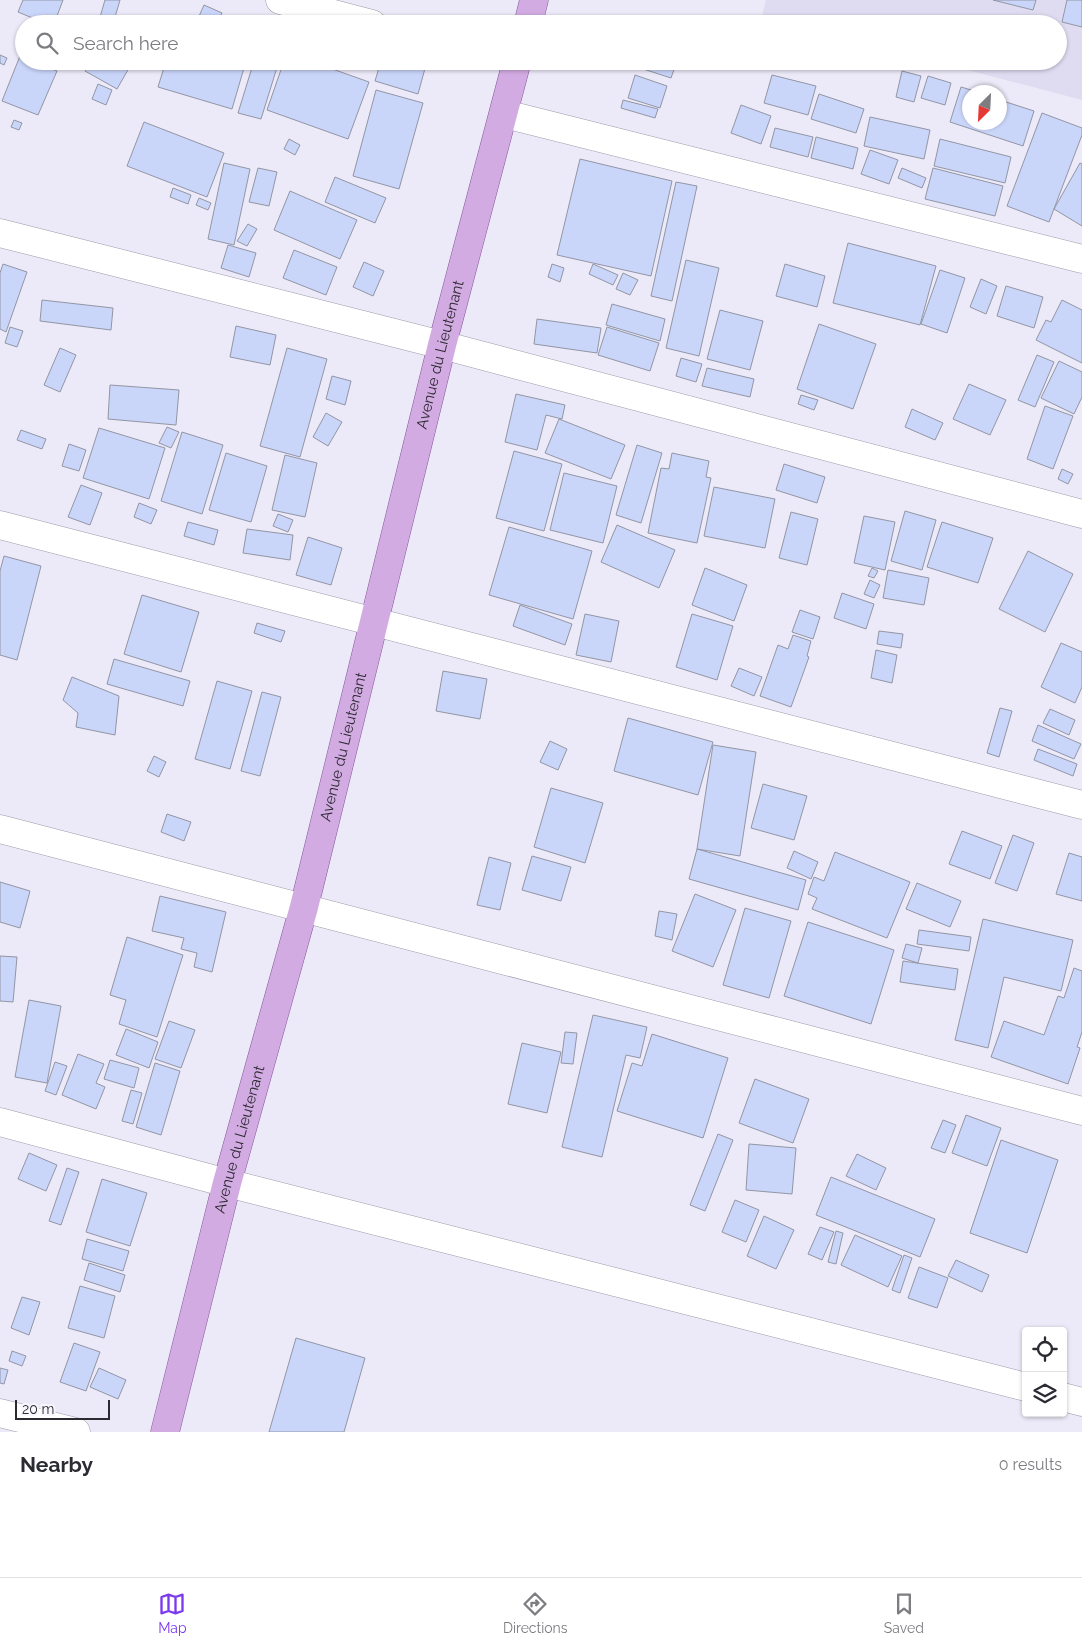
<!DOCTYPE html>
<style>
:root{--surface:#fff;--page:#f7f7f7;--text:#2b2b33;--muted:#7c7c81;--line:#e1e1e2;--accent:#7c3aed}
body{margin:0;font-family:Raleway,sans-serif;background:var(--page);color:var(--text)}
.controls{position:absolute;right:15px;bottom:15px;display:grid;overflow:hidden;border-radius:5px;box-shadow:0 1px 4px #0004}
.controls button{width:45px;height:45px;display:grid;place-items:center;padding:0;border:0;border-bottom:1px solid var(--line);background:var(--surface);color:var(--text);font:25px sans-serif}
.compass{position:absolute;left:962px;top:85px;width:45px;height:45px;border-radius:50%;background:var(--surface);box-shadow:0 1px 4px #0004;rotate:204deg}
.scale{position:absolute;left:15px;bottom:12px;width:95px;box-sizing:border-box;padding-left:5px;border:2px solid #2b2a30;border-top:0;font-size:14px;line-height:18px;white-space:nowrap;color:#2b2a30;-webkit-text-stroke:4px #f9f7fe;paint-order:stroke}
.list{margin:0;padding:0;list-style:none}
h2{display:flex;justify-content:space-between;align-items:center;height:65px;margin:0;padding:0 20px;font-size:21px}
h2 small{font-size:16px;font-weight:400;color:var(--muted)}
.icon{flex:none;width:28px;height:28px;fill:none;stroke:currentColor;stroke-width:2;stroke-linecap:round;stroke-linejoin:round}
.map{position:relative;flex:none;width:1082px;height:1432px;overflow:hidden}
.search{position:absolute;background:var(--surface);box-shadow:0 1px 4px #0004;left:15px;right:15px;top:15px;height:55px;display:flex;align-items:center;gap:12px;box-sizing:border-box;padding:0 18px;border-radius:28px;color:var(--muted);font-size:19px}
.sheet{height:145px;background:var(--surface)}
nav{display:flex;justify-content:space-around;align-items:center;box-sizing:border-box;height:70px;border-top:1px solid var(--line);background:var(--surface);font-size:14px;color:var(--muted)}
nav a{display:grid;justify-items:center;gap:2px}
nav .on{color:var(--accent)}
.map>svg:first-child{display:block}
.built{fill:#dfdbf1}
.building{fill:#cad5fa;stroke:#9296a4}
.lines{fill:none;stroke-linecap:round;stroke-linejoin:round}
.minor-casing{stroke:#9d9ba9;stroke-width:29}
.primary-casing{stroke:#855998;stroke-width:29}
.minor{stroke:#fff;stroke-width:28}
.primary{stroke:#d3abe3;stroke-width:28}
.labels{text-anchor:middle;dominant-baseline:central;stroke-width:5;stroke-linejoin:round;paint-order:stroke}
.street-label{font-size:15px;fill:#2b2a30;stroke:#f9f7fe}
</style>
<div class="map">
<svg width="1082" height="1432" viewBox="0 0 1082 1432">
<rect width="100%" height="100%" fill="#ece9f8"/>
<path class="built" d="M 766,0 L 1082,0 L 1082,100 L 934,61 L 1058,61 L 1058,24 L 791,24 L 762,16 Z"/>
<path class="building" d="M 23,0 L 63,0 L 54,24 L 47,24 L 18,12 Z
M 105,0 L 120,0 L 113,24 L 98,24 Z
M 993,0 L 1036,0 L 1033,10 Z
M 1067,0 L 1082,0 L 1082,27 L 1062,22 Z
M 204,5 L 222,13 L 217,24 L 196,23 Z
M 650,18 L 665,24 L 648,24 Z
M 0,55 L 7,58 L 4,65 L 0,63 Z
M 20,56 L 24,58 L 24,61 L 32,61 L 57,71 L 38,115 L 2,101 Z
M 91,61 L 133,61 L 117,89 L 85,71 Z
M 166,61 L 246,61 L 232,109 L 158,87 Z
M 254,61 L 279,61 L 261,119 L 238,113 Z
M 284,61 L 310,61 L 369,82 L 348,139 L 267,110 Z
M 381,61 L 427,61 L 418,94 L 375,81 Z
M 635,61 L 677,61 L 671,78 L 634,66 Z
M 828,61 L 846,61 L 845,66 Z
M 902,71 L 921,76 L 914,102 L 896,97 Z
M 635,75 L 667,86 L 660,108 L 628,98 Z
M 772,75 L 816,86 L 808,115 L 764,103 Z
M 928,76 L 951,83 L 945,105 L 921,98 Z
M 98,84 L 112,90 L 106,105 L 92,99 Z
M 961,87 L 978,92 L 970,92 L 970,122 L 1000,122 L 1000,100 L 1034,111 L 1023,146 L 950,122 Z
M 376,90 L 423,103 L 399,189 L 353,176 Z
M 819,94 L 864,109 L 856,133 L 811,119 Z
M 623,100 L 658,109 L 655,118 L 621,108 Z
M 741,105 L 771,116 L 761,144 L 731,133 Z
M 1042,113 L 1082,128 L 1082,135 L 1049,222 L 1007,206 Z
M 870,117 L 930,130 L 924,159 L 864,146 Z
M 14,120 L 22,123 L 19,130 L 11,127 Z
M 144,122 L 224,153 L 207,197 L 127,166 Z
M 775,128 L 813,137 L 808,157 L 770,147 Z
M 816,137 L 858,148 L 853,169 L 811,158 Z
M 289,139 L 300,145 L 295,155 L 284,149 Z
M 940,139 L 1011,157 L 1005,183 L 934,166 Z
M 870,150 L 898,160 L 889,184 L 861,174 Z
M 580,159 L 672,181 L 651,276 L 557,255 Z
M 224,163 L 250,169 L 234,245 L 208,239 Z
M 1080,163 L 1082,164 L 1082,226 L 1054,209 Z
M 258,168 L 277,172 L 269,206 L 249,202 Z
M 902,168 L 926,178 L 922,188 L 898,178 Z
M 933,168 L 1003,186 L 995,216 L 925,199 Z
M 335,177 L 386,198 L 375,223 L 325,202 Z
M 676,182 L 697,186 L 672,301 L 651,296 Z
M 173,188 L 191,195 L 188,204 L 170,197 Z
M 290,191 L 357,220 L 340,259 L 274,230 Z
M 199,198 L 211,203 L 208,210 L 196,205 Z
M 248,224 L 257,229 L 247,246 L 237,241 Z
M 848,243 L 936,266 L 920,325 L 833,303 Z
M 228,245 L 256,253 L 249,277 L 221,268 Z
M 294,250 L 337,267 L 326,295 L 283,278 Z
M 686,260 L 719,268 L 699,356 L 666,348 Z
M 364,262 L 384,271 L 373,296 L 353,287 Z
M 3,264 L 27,272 L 6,332 L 0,329 L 0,273 Z
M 552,264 L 564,268 L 560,282 L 548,277 Z
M 593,264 L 618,275 L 613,285 L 589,274 Z
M 785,264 L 825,276 L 817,307 L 776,296 Z
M 940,270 L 965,278 L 947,333 L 921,324 Z
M 623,273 L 638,280 L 630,295 L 616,289 Z
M 981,279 L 997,286 L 986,314 L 970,307 Z
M 1006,286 L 1043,297 L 1034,328 L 997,316 Z
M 42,300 L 113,308 L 111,330 L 40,321 Z
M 1062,300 L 1082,310 L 1082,363 L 1036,340 L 1046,320 L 1051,322 Z
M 612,304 L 665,319 L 660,341 L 606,325 Z
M 720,310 L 763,321 L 750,370 L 707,359 Z
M 537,319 L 601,328 L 597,353 L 534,344 Z
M 819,324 L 876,344 L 853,409 L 797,389 Z
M 236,326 L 276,335 L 270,365 L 230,357 Z
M 10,327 L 23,331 L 17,347 L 5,343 Z
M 607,327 L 659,343 L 650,371 L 598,355 Z
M 60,348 L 76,355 L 60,392 L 44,385 Z
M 287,348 L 327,359 L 300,457 L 260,446 Z
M 1037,355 L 1054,362 L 1035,407 L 1018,400 Z
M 681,358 L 702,364 L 696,382 L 676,376 Z
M 1059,361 L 1082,372 L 1082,397 L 1074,414 L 1041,398 Z
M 707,368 L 754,379 L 750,397 L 702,386 Z
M 332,376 L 351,381 L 345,405 L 326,399 Z
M 969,384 L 1006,400 L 990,435 L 953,419 Z
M 110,385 L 179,390 L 176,425 L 108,419 Z
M 516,394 L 565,405 L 562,419 L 546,415 L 537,450 L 505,442 Z
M 801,395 L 818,400 L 814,410 L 798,404 Z
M 1045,406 L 1073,416 L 1053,469 L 1027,459 Z
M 912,409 L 943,423 L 935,440 L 905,427 Z
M 326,413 L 342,422 L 328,446 L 313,437 Z
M 559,419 L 625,445 L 611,479 L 545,453 Z
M 167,427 L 179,432 L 171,448 L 159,443 Z
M 99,428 L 165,448 L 149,499 L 83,478 Z
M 21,430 L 46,439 L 42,449 L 17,440 Z
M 182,432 L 223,445 L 202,514 L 161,501 Z
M 69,444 L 86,450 L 79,471 L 62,466 Z
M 637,445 L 662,453 L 641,523 L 616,515 Z
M 514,451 L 562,464 L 544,531 L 496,518 Z
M 226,453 L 267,466 L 251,522 L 209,510 Z
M 672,453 L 709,461 L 706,477 L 711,478 L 697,543 L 648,533 L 661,468 L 669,469 Z
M 285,455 L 317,463 L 305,517 L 272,510 Z
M 784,464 L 825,477 L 817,503 L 776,490 Z
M 1062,469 L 1073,474 L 1068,484 L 1058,479 Z
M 564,473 L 617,486 L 603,543 L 550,530 Z
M 81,485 L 102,493 L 90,525 L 68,517 Z
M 714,487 L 775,499 L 765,548 L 704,536 Z
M 139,503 L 157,510 L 151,524 L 134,517 Z
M 905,511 L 936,520 L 922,570 L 891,561 Z
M 791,512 L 818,519 L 807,565 L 779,558 Z
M 278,514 L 293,520 L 288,532 L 273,526 Z
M 864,516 L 895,522 L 885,570 L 854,563 Z
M 188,522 L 218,530 L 214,545 L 184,536 Z
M 942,522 L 993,538 L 978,583 L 927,567 Z
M 617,525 L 675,550 L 659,588 L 601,562 Z
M 509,527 L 592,551 L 573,619 L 489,595 Z
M 247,529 L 293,535 L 290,560 L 243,553 Z
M 308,537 L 342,548 L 331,585 L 296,575 Z
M 1028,551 L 1073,574 L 1045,632 L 999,609 Z
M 4,556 L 41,566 L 17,660 L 0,655 L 0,571 Z
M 705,568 L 747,585 L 734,621 L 692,605 Z
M 872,568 L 878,571 L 874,578 L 868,576 Z
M 888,570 L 929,578 L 924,605 L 883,598 Z
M 870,580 L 880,585 L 874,598 L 864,594 Z
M 842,593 L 874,604 L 866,629 L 834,618 Z
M 142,595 L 199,612 L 181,672 L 124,654 Z
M 520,605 L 572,624 L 565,645 L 513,626 Z
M 800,610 L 820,617 L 813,639 L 792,632 Z
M 585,614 L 619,621 L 611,662 L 576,655 Z
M 692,614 L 733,626 L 717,680 L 676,667 Z
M 257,623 L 285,631 L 281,642 L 254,633 Z
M 879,631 L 903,634 L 901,648 L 877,644 Z
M 793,635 L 811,641 L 807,656 L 809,657 L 791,707 L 760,696 L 778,645 L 788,649 Z
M 1061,643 L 1082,652 L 1082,687 L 1075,703 L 1041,687 Z
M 876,650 L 897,655 L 892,683 L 871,678 Z
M 114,659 L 190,681 L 183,706 L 107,684 Z
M 739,668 L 762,677 L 754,696 L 731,686 Z
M 443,671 L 487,679 L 480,719 L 436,711 Z
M 72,677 L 119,696 L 115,735 L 76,727 L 78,713 L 63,700 Z
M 217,681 L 252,691 L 230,769 L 195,759 Z
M 262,692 L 281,697 L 260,776 L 241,771 Z
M 1000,708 L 1012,711 L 999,757 L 987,753 Z
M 1050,709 L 1075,720 L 1069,735 L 1043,723 Z
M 628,718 L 713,742 L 698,795 L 614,771 Z
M 1038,725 L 1081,744 L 1074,759 L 1032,741 Z
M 550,741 L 567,749 L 558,770 L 540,762 Z
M 713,745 L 756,752 L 740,856 L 697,849 Z
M 1038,749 L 1077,764 L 1073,776 L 1034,760 Z
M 154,756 L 166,762 L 159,777 L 147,771 Z
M 763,784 L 807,796 L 794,840 L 751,828 Z
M 551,788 L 603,803 L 585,863 L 534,847 Z
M 167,814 L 191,822 L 184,841 L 161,832 Z
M 962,831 L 1002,846 L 990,879 L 949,864 Z
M 1013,835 L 1034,843 L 1017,891 L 995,883 Z
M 697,849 L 806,880 L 798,910 L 689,879 Z
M 794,851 L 818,862 L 811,879 L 787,868 Z
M 835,852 L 910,882 L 887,938 L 812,909 L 817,898 L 808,894 L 814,877 L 824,881 Z
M 1069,853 L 1082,857 L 1082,901 L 1056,894 Z
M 532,856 L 571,867 L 561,901 L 522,890 Z
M 489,857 L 511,863 L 500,910 L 477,905 Z
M 0,882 L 30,891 L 20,928 L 0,922 Z
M 917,883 L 961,901 L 950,927 L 906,909 Z
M 695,894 L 736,910 L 713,967 L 672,951 Z
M 160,896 L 226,912 L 212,972 L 194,967 L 197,953 L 181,949 L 184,938 L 152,931 Z
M 745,908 L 791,921 L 769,998 L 723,985 Z
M 659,911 L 677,914 L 672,940 L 655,936 Z
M 983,919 L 1073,940 L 1061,991 L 1004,977 L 988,1048 L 955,1040 Z
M 808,922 L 894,950 L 871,1024 L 784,996 Z
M 919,930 L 971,937 L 969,951 L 917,944 Z
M 127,937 L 183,955 L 157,1037 L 119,1024 L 126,1000 L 110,995 Z
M 906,944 L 922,948 L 918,963 L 902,958 Z
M 0,956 L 17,957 L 13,1002 L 0,1001 Z
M 903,961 L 958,969 L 955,990 L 900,982 Z
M 1074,968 L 1082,971 L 1082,1032 L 1077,1047 L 1080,1048 L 1068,1084 L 991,1057 L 1004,1021 L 1044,1035 L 1058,996 L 1064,998 Z
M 29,1000 L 61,1006 L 47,1083 L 15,1077 Z
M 593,1015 L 647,1027 L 640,1058 L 626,1055 L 602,1157 L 562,1147 Z
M 169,1021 L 195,1030 L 181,1068 L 155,1059 Z
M 126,1029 L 158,1042 L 149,1068 L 116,1055 Z
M 565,1032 L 577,1033 L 573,1064 L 561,1063 Z
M 652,1034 L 728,1058 L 703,1138 L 617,1111 L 632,1063 L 642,1066 Z
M 522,1043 L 561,1052 L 547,1113 L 508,1104 Z
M 78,1054 L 104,1064 L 96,1083 L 105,1087 L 96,1109 L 62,1095 Z
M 110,1060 L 139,1068 L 134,1088 L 104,1079 Z
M 55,1062 L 67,1066 L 56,1095 L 45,1091 Z
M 155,1063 L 180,1071 L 161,1135 L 136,1127 Z
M 755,1079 L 809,1099 L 793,1143 L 739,1123 Z
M 131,1090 L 142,1093 L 133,1124 L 122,1121 Z
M 966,1115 L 1001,1128 L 987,1166 L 952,1153 Z
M 943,1120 L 956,1125 L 945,1153 L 931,1148 Z
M 718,1134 L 733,1140 L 705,1211 L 690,1205 Z
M 1001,1140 L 1058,1160 L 1027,1253 L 970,1233 Z
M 749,1144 L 796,1148 L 792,1194 L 746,1190 Z
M 29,1153 L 57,1165 L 46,1191 L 18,1179 Z
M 857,1154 L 886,1168 L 876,1190 L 846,1176 Z
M 67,1168 L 79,1172 L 61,1225 L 49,1221 Z
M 831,1177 L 935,1219 L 920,1257 L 816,1215 Z
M 102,1179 L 147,1193 L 130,1246 L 86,1232 Z
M 735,1200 L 759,1210 L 746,1242 L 722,1232 Z
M 764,1216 L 794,1230 L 776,1269 L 747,1256 Z
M 820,1227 L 834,1232 L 822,1260 L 808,1254 Z
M 836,1231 L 843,1233 L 836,1264 L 828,1262 Z
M 855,1235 L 902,1256 L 888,1287 L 841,1265 Z
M 87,1239 L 129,1251 L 123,1271 L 82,1259 Z
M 904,1255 L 912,1258 L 900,1293 L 892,1290 Z
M 956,1260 L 989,1275 L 982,1292 L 948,1276 Z
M 89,1263 L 125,1275 L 120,1292 L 84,1280 Z
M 919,1267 L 948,1278 L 937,1308 L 908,1298 Z
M 80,1286 L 115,1296 L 104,1338 L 68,1328 Z
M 22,1297 L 40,1302 L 29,1335 L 11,1328 Z
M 296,1338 L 365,1358 L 344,1432 L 269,1432 Z
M 74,1343 L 100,1352 L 86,1391 L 60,1382 Z
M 12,1351 L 26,1356 L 22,1366 L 9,1361 Z
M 0,1368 L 8,1370 L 4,1384 L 0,1383 Z
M 99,1368 L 126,1380 L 118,1399 L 90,1387 Z"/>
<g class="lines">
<defs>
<path id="minor" d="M 280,0 L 372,24
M 505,114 L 1082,259
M 0,233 L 442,345 L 1082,514
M 0,525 L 1082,805
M 0,829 L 1082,1111
M 0,1122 L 227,1183 L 1026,1387
M 1063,1397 L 1082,1402
M 0,1413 L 76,1432"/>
<g id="primary">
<path d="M 528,24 L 534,0"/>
<path id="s1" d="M 165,1432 L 227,1183 L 304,907 L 442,345 L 517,61"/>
</g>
</defs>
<use href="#minor" class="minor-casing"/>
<use href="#primary" class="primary-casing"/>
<use href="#minor" class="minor"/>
<use href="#primary" class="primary"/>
</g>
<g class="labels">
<g class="street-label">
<text stroke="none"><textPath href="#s1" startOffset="1112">Avenue du Lieutenant</textPath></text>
<text stroke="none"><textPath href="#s1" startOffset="708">Avenue du Lieutenant</textPath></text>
<text stroke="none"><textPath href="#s1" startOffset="302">Avenue du Lieutenant</textPath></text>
</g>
</g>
</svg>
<div class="controls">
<button><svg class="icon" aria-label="locate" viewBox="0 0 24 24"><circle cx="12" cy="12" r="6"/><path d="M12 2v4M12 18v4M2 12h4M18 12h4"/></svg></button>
<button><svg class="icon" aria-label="layers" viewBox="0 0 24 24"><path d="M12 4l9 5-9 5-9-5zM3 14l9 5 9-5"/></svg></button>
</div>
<svg class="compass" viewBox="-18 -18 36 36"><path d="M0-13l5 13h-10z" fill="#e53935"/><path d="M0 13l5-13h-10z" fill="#7c7c81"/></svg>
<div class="scale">20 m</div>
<div class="search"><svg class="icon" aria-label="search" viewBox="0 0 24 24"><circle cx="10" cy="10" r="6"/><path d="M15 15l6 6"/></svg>Search here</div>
</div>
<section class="sheet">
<h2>Nearby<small>0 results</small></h2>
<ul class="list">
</ul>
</section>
<nav>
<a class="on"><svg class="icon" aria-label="map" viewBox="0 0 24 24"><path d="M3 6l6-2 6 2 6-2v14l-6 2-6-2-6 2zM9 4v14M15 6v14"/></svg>Map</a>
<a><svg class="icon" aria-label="directions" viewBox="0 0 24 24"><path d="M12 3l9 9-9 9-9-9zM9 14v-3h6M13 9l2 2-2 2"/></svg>Directions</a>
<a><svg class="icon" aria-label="saved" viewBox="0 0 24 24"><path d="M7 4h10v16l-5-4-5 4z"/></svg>Saved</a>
</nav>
